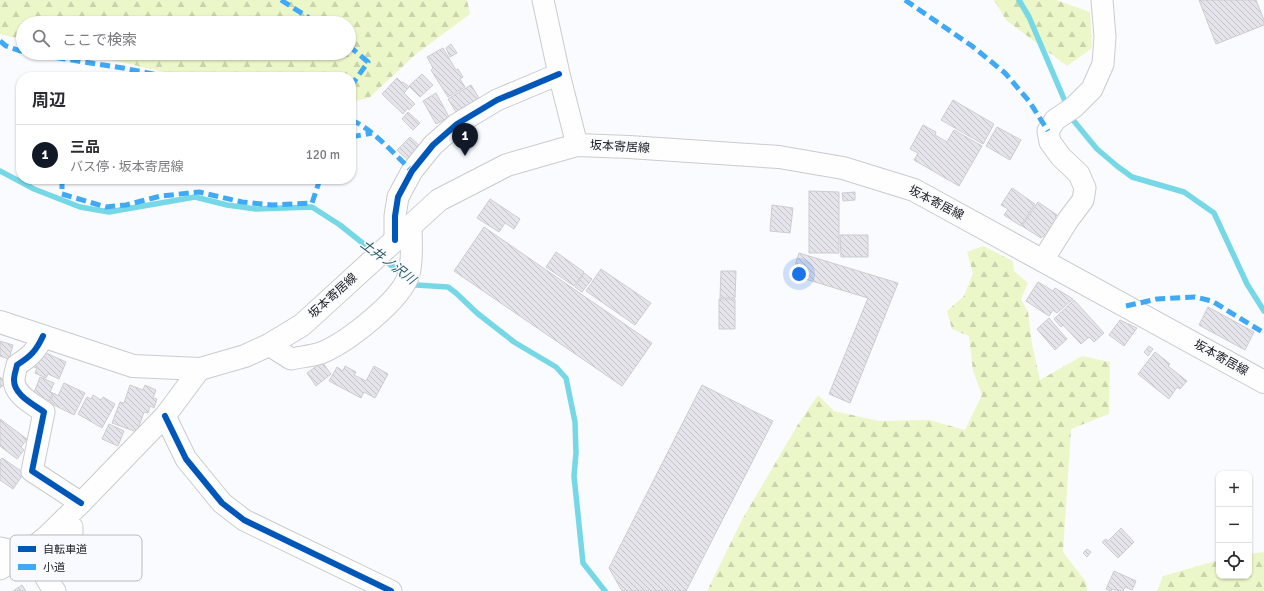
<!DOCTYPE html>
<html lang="ja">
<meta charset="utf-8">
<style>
:root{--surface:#fff;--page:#f7f7f7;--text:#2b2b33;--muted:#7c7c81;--line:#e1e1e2;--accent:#111827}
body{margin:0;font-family:Signika,"Noto Sans JP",sans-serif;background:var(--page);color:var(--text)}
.controls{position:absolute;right:12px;bottom:12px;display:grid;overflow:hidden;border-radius:8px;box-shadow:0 1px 3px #0004}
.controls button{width:36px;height:36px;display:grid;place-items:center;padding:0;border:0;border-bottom:1px solid var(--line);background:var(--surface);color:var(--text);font:20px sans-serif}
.you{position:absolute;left:799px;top:274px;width:14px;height:14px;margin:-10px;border:3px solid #fff;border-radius:50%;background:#1a73e8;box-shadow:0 0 0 6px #1a73e833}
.badge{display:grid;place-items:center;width:26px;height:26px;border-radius:50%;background:var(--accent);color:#fff;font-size:13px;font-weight:700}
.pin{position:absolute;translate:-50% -33px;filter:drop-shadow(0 1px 2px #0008)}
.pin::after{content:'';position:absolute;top:21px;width:14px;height:12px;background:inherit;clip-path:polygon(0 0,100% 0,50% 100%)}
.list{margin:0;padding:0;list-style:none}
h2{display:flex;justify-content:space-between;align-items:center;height:52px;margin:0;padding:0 16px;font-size:17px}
h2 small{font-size:13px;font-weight:400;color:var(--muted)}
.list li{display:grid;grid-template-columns:26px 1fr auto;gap:12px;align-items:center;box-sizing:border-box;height:60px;padding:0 16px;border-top:1px solid var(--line)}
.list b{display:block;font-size:15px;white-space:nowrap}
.list p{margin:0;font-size:13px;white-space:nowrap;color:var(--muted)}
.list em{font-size:13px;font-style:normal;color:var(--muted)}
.icon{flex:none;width:22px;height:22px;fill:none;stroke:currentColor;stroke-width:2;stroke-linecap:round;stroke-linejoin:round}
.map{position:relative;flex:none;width:1264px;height:591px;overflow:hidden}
.search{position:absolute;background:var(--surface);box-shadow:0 1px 3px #0004;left:16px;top:16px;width:340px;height:44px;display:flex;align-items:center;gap:10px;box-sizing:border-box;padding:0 14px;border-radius:22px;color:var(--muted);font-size:15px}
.panel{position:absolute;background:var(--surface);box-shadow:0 1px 3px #0004;left:16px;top:72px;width:340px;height:112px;border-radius:16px}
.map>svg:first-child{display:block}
.forest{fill:url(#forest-firs)}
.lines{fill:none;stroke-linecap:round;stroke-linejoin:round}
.stream{stroke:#76d8e6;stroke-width:5.5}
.building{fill:url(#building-back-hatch);stroke:#cdccd0}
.minor-casing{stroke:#cacbce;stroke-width:23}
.major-casing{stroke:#cacbce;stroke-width:24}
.minor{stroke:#fefeff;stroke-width:21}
.major{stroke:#fefeff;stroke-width:22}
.quiet{stroke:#3fa9f5;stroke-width:5;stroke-dasharray:10 5;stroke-linecap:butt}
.cycleway-casing{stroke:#f9faff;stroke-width:8}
.cycleway{stroke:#0057b8;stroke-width:6}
.labels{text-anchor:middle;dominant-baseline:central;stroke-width:3;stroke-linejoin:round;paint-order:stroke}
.street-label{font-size:12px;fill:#212226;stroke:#f9faff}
.water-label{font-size:13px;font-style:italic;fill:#255c65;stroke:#f9faff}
.key{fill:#f9faff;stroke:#b8b9be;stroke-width:1}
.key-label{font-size:11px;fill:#212226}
</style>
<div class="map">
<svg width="1264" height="591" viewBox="0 0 1264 591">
<defs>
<pattern id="forest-firs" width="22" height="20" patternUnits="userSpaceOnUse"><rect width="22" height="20" fill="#ebf7c8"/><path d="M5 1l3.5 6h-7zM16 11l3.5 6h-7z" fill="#c9d3ac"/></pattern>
<pattern id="building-back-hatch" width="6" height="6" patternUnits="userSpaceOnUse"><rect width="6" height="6" fill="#e6e4eb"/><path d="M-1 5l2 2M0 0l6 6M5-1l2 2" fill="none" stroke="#c5c3c9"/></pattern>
</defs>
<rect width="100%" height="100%" fill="#fafbfe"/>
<path class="forest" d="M 0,0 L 467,0 L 470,14 L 416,54 L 369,98 L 351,102 L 351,77 L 186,77 L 81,53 L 349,53 L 349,23 L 23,23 L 23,40 L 0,34 Z
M 994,0 L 1056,0 L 1090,12 L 1092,48 L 1067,66 L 1006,20 Z
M 983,246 L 1013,261 L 1014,271 L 1028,283 L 1021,299 L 1028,312 L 1032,344 L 1040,380 L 1082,356 L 1110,362 L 1109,414 L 1071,429 L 1063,552 L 1086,582 L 1087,591 L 707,591 L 743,518 L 797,426 L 818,395 L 834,411 L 879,421 L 929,420 L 965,430 L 982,395 L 973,371 L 969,336 L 952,329 L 947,311 L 964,296 L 973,273 L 967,252 Z
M 1264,552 L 1264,591 L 1157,591 L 1163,576 L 1219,560 L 1219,576 L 1249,576 L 1249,554 Z"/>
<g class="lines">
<path class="stream" d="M 1019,0 L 1029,17 L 1067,106
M 1071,114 L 1073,120 L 1097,149 L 1117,166 L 1132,177 L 1184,192 L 1214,213 L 1247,284 L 1264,311
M 0,171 L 34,189 L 80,207 L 109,212 L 195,197 L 227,205 L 256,209 L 312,207 L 340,225 L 375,253
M 382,258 L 403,275
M 410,281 L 416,285 L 448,287 L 456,293 L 477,313 L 514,342 L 556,367 L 566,378 L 575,422 L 576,453 L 574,476 L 583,563 L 605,591"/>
</g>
<path class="building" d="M 1199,0 L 1256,0 L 1264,20 L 1264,25 L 1216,44 Z
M 451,44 L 457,53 L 450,57 L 446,48 Z
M 443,48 L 456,70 L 458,69 L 463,77 L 460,79 L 465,87 L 448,97 L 431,70 L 433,68 L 427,57 Z
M 422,74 L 433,85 L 420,97 L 409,86 Z
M 397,78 L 402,83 L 403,82 L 409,87 L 404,93 L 415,104 L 409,110 L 408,108 L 403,114 L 382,94 Z
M 471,85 L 479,98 L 456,112 L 448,99 Z
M 436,93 L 449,117 L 436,124 L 423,101 Z
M 953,100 L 994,124 L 983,144 L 941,120 Z
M 408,112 L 420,123 L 413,130 L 402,119 Z
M 923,125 L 936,132 L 935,135 L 947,142 L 954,130 L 982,146 L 959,186 L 914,160 L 918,153 L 910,149 Z
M 997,127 L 1021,140 L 1010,160 L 986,146 Z
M 410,137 L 422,148 L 409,161 L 397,150 Z
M 1012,188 L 1035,204 L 1021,226 L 1004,215 L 1008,209 L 1001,205 Z
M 809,191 L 839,192 L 839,253 L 809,253 Z
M 855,192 L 855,200 L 843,201 L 842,193 Z
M 490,199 L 520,219 L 514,229 L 505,223 L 499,232 L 477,218 Z
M 1038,202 L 1057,215 L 1055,217 L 1058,219 L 1046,238 L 1043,236 L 1041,238 L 1022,226 Z
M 772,205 L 793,208 L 790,233 L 770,231 Z
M 484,227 L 652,343 L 622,386 L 454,271 Z
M 840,235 L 868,235 L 868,257 L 841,257 Z
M 556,252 L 584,272 L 574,286 L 546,267 Z
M 799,253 L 898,283 L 850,403 L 829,394 L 868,298 L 792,275 Z
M 601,269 L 651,303 L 635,325 L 586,291 Z
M 721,271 L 736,271 L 735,298 L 720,298 Z
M 584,273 L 592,279 L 582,292 L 575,287 Z
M 1038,282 L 1053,291 L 1055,288 L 1073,299 L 1057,313 L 1053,310 L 1049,316 L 1026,301 Z
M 719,299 L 735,299 L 735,329 L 719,329 Z
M 1074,300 L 1104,333 L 1094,342 L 1089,337 L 1081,344 L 1063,325 L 1061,327 L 1054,319 Z
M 1208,307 L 1254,332 L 1245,350 L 1199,325 Z
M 1049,318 L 1067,339 L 1055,350 L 1037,329 Z
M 1120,320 L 1137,328 L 1124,346 L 1109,335 Z
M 0,341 L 13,345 L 9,359 L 0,356 Z
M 1149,346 L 1153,349 L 1148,356 L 1144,352 Z
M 44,352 L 66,362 L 59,379 L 48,374 L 46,378 L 35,373 L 37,368 L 34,367 L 39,356 Z
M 1155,352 L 1170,364 L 1168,366 L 1187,381 L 1180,389 L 1177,387 L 1169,399 L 1138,374 Z
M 322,362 L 331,374 L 316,386 L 307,373 Z
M 345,366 L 356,372 L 354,375 L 366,381 L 374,366 L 388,374 L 375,398 L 364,392 L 361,398 L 329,381 L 337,367 L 343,371 Z
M 0,377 L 6,382 L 0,388 Z
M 40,377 L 54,383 L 50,392 L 53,393 L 49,401 L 46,399 L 45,401 L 33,395 Z
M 64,383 L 85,393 L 74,415 L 54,405 L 54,404 L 50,402 L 54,393 L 58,396 Z
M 130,385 L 143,390 L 145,385 L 156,390 L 153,398 L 157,399 L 154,408 L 150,406 L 148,413 L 144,412 L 137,432 L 112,423 L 120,402 L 124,403 Z
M 702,385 L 773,421 L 686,591 L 622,591 L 609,568 Z
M 93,395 L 101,400 L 103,397 L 115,404 L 102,428 L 78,414 L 87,397 L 91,399 Z
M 0,419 L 27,439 L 21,447 L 24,450 L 17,459 L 0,446 Z
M 109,424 L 124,431 L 118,446 L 102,439 Z
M 2,458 L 24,473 L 13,489 L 0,480 L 0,460 Z
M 1121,528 L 1134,542 L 1118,558 L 1102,542 L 1106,539 L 1108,541 Z
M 1087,549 L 1091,552 L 1087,557 L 1083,553 Z
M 1114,571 L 1136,581 L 1132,590 L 1125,587 L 1123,591 L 1119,591 L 1113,589 L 1111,591 L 1106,589 Z
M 22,585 L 26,591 L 13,591 Z"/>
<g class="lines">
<defs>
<path id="minor" d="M 543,0 L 559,74 L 577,145
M 395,240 L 395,216 L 398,197 L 412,171 L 433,145 L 457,124 L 497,100 L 559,74
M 1043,260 L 1068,220 L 1083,200 L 1085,188 L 1079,174 L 1061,157 L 1050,142 L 1048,131 L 1055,120 L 1074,107 L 1092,89 L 1103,64 L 1105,37 L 1102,0
M 43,336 C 36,351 31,356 17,365 C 16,370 14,375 14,380 C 14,395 33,404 44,412 L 32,471 L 81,503
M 269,345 L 291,359 C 300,357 312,356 321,353 C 346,343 402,300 409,274 C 413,259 411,241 411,225
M 165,416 L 186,459 L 222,503 L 244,520 L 391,591
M 0,548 L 25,554
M 0,569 L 25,554 L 48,535 L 81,503 L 165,416 L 200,369
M 55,591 C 51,586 45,579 44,572 C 42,559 63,543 72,533 L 72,527 L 65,518"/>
<path id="major" d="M 0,322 L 133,366 L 200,369 L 245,356 L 269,345 L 302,325 L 439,200 L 507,165 L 577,145 L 629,147 L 779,157 L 843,168 L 914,190 L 1264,382"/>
</defs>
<use href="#minor" class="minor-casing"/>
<use href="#major" class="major-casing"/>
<use href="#minor" class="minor"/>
<use href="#major" class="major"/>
<path class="quiet" d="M 281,0 L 317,23
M 905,0 L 972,46 L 1005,73 L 1029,101 L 1048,131
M 0,41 L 6,46 L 23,52
M 349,46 L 368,62 L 351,86
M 26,53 L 123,68 L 168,77
M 351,120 C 372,128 396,156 412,171
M 351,137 L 372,133
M 62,179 L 62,194 L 106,207 L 126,205 L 161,196 L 199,192 L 242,202 L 272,205 L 312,203 L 320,179
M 1126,306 L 1157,299 L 1195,297 L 1212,301 L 1264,333"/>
<defs>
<path id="cycleway" d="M 395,240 L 395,216 L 398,197 L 412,171 L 433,145 L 457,124 L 497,100 L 559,74
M 43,336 C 36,351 31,356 17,365 C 16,370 14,375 14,380 C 14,395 33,404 44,412 L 32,471 L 81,503
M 165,416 L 186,459 L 222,503 L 244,520 L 391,591"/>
</defs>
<use href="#cycleway" class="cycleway-casing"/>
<use href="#cycleway" class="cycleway"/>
</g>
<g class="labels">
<g class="street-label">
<text transform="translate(620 147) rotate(3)">坂本寄居線</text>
<text transform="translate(936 203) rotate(27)">坂本寄居線</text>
<text transform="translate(333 296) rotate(-42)">坂本寄居線</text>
<text transform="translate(1221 358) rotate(29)">坂本寄居線</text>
</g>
<g class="water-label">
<text transform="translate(388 262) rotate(37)">土井ノ沢川</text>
</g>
</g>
<rect x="10" y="535" width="132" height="46" rx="6" class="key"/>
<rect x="18" y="546" width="18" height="6" fill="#0057b8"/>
<rect x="18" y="564" width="18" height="6" fill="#3fa9f5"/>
<g class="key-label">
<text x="43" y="553">自転車道</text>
<text x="43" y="571">小道</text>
</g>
</svg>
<div class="controls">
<button>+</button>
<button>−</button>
<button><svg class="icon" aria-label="locate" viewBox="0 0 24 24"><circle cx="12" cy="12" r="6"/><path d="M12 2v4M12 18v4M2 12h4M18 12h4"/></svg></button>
</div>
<div class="you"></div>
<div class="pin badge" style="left:465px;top:156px">1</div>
<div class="search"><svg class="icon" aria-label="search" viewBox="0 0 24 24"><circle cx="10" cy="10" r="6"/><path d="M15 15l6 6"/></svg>ここで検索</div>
<section class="panel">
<h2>周辺<small></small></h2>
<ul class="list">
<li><span class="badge">1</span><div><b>三品</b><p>バス停 · 坂本寄居線</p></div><em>120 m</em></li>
</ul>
</section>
</div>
